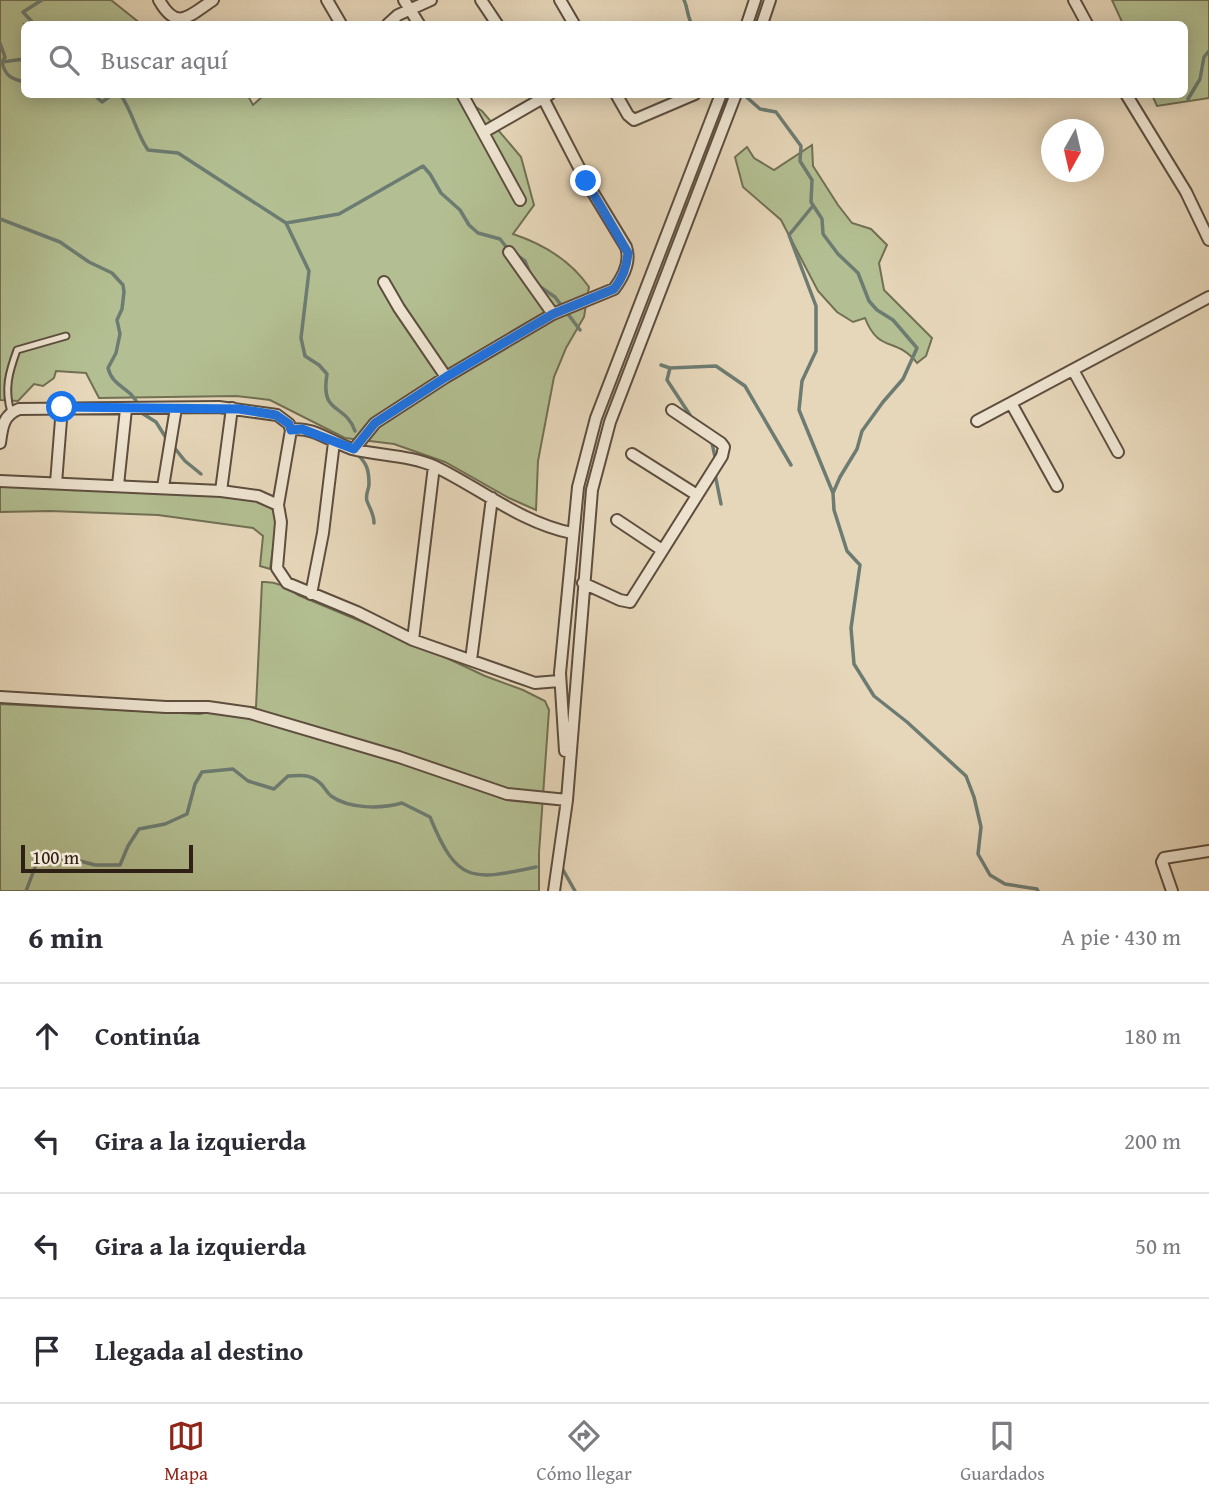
<!DOCTYPE html>
<html lang="es">
<meta charset="utf-8">
<style>
:root{--surface:#fff;--page:#f2f2f3;--text:#2b2b33;--muted:#7c7c81;--line:#e1e1e2;--accent:#8f2418}
body{margin:0;font-family:"Gentium Book Plus",serif;background:var(--page);color:var(--text)}
.compass{position:absolute;left:1041px;top:119px;width:63px;height:63px;border-radius:50%;background:var(--surface);box-shadow:0 4px 18px #0003;rotate:188deg}
.scale{position:absolute;left:21px;bottom:18px;width:172px;box-sizing:border-box;padding-left:7px;border:4px solid #2f2016;border-top:0;font-size:19px;line-height:24px;white-space:nowrap;color:#2f2016;-webkit-text-stroke:5px #efe5d2;paint-order:stroke}
.stop{position:absolute;width:21px;height:21px;margin:-16px;border:5px solid #1a73e8;border-radius:50%;background:#fff}
.stop.end{background:#1a73e8;border-color:#fff;box-shadow:0 2px 7px #0008}
.list{margin:0;padding:0;list-style:none}
h2{display:flex;justify-content:space-between;align-items:center;height:91px;margin:0;padding:0 28px;font-size:30px}
h2 small{font-size:23px;font-weight:400;color:var(--muted)}
.list li{display:grid;grid-template-columns:46px 1fr auto;gap:21px;align-items:center;box-sizing:border-box;height:105px;padding:0 28px;border-top:2px solid var(--line)}
.list b{display:block;font-size:26px;white-space:nowrap}
.list em{font-size:23px;font-style:normal;color:var(--muted)}
.icon{flex:none;width:38px;height:38px;fill:none;stroke:currentColor;stroke-width:2;stroke-linecap:round;stroke-linejoin:round}
.map{position:relative;flex:none;width:1209px;height:891px;overflow:hidden}
.search{position:absolute;background:var(--surface);box-shadow:0 4px 18px #0003;left:21px;right:21px;top:21px;height:77px;display:flex;align-items:center;gap:18px;box-sizing:border-box;padding:0 24px;border-radius:10px;color:var(--muted);font-size:26px}
.sheet{height:511px;background:var(--surface)}
nav{display:flex;justify-content:space-around;align-items:center;box-sizing:border-box;height:98px;border-top:2px solid var(--line);background:var(--surface);font-size:19px;color:var(--muted)}
nav a{display:grid;justify-items:center;gap:4px}
nav .on{color:var(--accent)}
.map>svg:first-child{display:block}
.green{fill:#b3bf92;stroke:#717054;stroke-width:2}
.lines{fill:none;stroke-linecap:round;stroke-linejoin:round}
.stream{stroke:#6d7c72;stroke-width:3.5}
.lane-casing{stroke:#5d4e3f;stroke-width:9}
.street-casing{stroke:#5d4e3f;stroke-width:14}
.lane{stroke:#efe5d2;stroke-width:5}
.street{stroke:#efe5d2;stroke-width:10}
.route{stroke:#1a73e8;stroke-width:9}
</style>
<div class="map">
<svg width="1209" height="891" viewBox="0 0 1209 891">
<rect width="100%" height="100%" fill="#e7d7ba"/>
<filter id="stains"><feTurbulence type="fractalNoise" baseFrequency=".00286" numOctaves="4"/><feColorMatrix values="0 0 0 0 .2 0 0 0 0 .09 0 0 0 0 .02 0 0 0 .5 -.17"/></filter>
<radialGradient id="worn" r=".72"><stop offset=".6" stop-color="#630" stop-opacity="0"/><stop offset="1" stop-color="#630" stop-opacity=".3"/></radialGradient>
<path class="green" d="M 0,0 L 111,0 L 141,24 L 24,24 L 24,94 L 247,94 L 253,105 L 264,95 L 456,94 L 482,111 L 521,157 L 534,205 L 513,234 C 543,244 571,261 589,287 L 584,317 L 566,348 L 554,377 L 538,461 L 536,510 L 509,498 L 445,462 L 394,444 L 345,438 L 270,400 L 236,396 L 99,398 L 86,373 L 56,371 L 54,378 L 43,386 L 34,384 L 18,401 L 0,400 Z
M 1112,0 L 1209,0 L 1209,98 L 1157,106 L 1152,95 L 1184,94 L 1184,24 L 1123,24 Z
M 812,145 L 813,166 L 838,205 L 852,223 L 871,229 L 887,245 L 879,263 L 884,290 L 932,338 L 926,356 L 917,363 C 896,336 879,354 865,318 L 853,322 L 837,312 L 818,291 L 781,220 L 743,187 L 735,157 L 747,147 L 754,158 L 774,170 Z
M 30,486 L 161,489 L 254,500 L 273,508 L 278,514 L 270,569 L 260,566 L 263,536 L 253,528 L 158,515 L 50,511 L 0,512 L 0,487 Z
M 262,582 C 277,581 286,587 298,595 L 432,651 L 485,676 L 523,690 L 545,701 L 549,710 L 539,853 L 539,891 L 0,891 L 0,704 L 200,714 L 227,708 L 256,707 Z"/>
<g class="lines">
<path class="stream" d="M 684,0 C 688,8 687,17 692,24
M 34,24 L 23,12 L 42,0
M 0,43 L 5,57 L 2,62 C 5,76 12,79 24,82
M 2,62 L 24,59
M 52,94 L 54,94
M 93,94 L 102,102 L 113,94
M 120,94 C 133,112 136,133 148,150 L 178,153 L 286,223 L 309,271 L 301,338 L 305,356 L 319,365 L 327,374 C 320,416 345,402 355,431
M 743,94 L 760,109 L 776,112 L 801,146 L 800,161 L 812,180 L 811,202 L 822,219 L 823,234 L 838,254 L 858,273 L 869,301 L 877,310 L 893,320 L 917,348 L 903,379 L 883,402 L 862,431 L 857,449 L 840,477 L 833,493 L 834,510 L 847,551 L 860,565 L 851,628 L 854,664 L 874,696 L 907,722 L 966,776 L 974,797 L 981,827 L 978,854 L 990,875 L 1005,884 L 1037,889 L 1038,891
M 1188,99 L 1200,79 L 1204,57 L 1209,51
M 812,207 L 789,235 L 816,306 L 816,351 L 802,381 L 799,410 L 833,493
M 0,219 L 60,242 L 89,262 L 112,273 L 123,285 L 124,292 L 122,309 L 117,320 L 120,334 L 116,353 L 108,368 C 113,388 131,387 138,405
M 286,223 L 339,214 L 423,166 L 430,174 L 441,193 L 460,210 L 469,225 L 478,233 L 500,239 L 507,248 L 525,261 L 530,274
M 539,286 L 555,297 L 580,330
M 661,365 L 670,368 L 667,380 L 690,415
M 670,368 L 716,366 L 745,386 L 791,465
M 140,412 L 156,422 L 168,441
M 712,443 L 715,457
M 173,446 L 185,461 L 201,474
M 356,453 C 367,463 369,470 369,484 C 369,490 365,494 367,501 C 370,509 374,514 374,523
M 715,474 L 721,504
M 562,868 L 575,891
M 26,891 L 37,862 L 65,857 L 95,865 L 120,865 L 128,846 L 139,829 L 165,824 L 187,814 L 195,784 L 202,772 L 233,769 L 248,781 L 274,789 L 288,776 C 300,775 310,774 320,783 C 324,786 326,792 331,796 C 349,809 381,809 402,803 L 430,817 C 457,883 471,881 536,867"/>
<defs>
<path id="lane" d="M 11,412 C 4,389 9,372 17,350 L 66,336"/>
<path id="street" d="M 159,0 C 177,32 189,16 213,0
M 327,0 L 341,24
M 404,0 L 419,24
M 481,0 L 497,24
M 560,0 L 574,24
M 1074,0 L 1087,24
M 388,24 L 398,15 L 431,0
M 747,24 L 755,0
M 762,24 L 770,0
M 462,94 L 520,200
M 616,94 L 628,115 L 634,120 L 695,94
M 1126,94 L 1186,192 L 1209,240
M 484,132 L 550,94
M 509,252 L 553,314
M 384,282 L 399,308 L 446,377
M 1073,370 L 1118,452
M 1011,403 L 1057,486
M 977,421 L 1209,297
M 291,430 C 311,425 333,443 352,449 C 380,456 410,455 436,467 C 481,489 522,523 572,533
M 0,443 C 2,428 3,415 19,409 L 219,407 L 277,415 L 289,424 L 291,430 L 278,505
M 354,449 L 375,423 L 446,377 L 553,314 L 614,289 C 623,277 631,261 626,247 L 586,181 L 541,94
M 632,454 L 697,495
M 0,481 L 221,491 L 258,496 L 278,505 L 281,522 L 277,568 L 287,583 L 357,612 L 413,640 L 535,683 L 559,681
M 56,483 L 62,407
M 118,485 L 126,409
M 163,487 L 176,408
M 221,491 L 232,408
M 617,520 L 662,550
M 583,583 L 620,600 L 630,602 L 722,456 L 724,447 L 721,443 L 672,410
M 311,594 L 323,533 L 334,442
M 413,640 L 434,466
M 471,660 L 492,498
M 0,697 L 166,707 L 208,707 L 250,713 L 399,757 L 507,794 L 567,800
M 565,751 L 560,673 L 578,487 L 596,418 L 721,94
M 554,891 L 567,800 L 592,490 L 610,422 L 736,94
M 1172,891 L 1162,862 L 1164,858 L 1209,851"/>
</defs>
<use href="#lane" class="lane-casing"/>
<use href="#street" class="street-casing"/>
<use href="#lane" class="lane"/>
<use href="#street" class="street"/>
</g>
<g class="lines">
<path class="route" d="M 62,407 L 239,409 L 276,415 L 289,424 L 291,430 L 302,429 L 354,449 L 375,423 L 446,377 L 553,314 L 614,289 C 622,279 627,266 628,253 L 586,181"/>
</g>
<rect width="100%" height="100%" filter="url(#stains)"/>
<rect width="100%" height="100%" fill="url(#worn)"/>
</svg>
<svg class="compass" viewBox="-18 -18 36 36"><path d="M0-13l5 13h-10z" fill="#e53935"/><path d="M0 13l5-13h-10z" fill="#7c7c81"/></svg>
<div class="scale">100 m</div>
<div class="stop" style="left:62px;top:407px"></div>
<div class="stop end" style="left:586px;top:181px"></div>
<div class="search"><svg class="icon" aria-label="search" viewBox="0 0 24 24"><circle cx="10" cy="10" r="6"/><path d="M15 15l6 6"/></svg>Buscar aquí</div>
</div>
<section class="sheet">
<h2>6 min<small>A pie · 430 m</small></h2>
<ul class="list">
<li><svg class="icon" aria-label="ahead" viewBox="0 0 24 24"><path d="M12 20V5M6 11l6-6 6 6"/></svg><div><b>Continúa</b></div><em>180 m</em></li>
<li><svg class="icon" aria-label="left" viewBox="0 0 24 24"><path d="M17 20v-9H6M10 6l-5 5 5 5"/></svg><div><b>Gira a la izquierda</b></div><em>200 m</em></li>
<li><svg class="icon" aria-label="left" viewBox="0 0 24 24"><path d="M17 20v-9H6M10 6l-5 5 5 5"/></svg><div><b>Gira a la izquierda</b></div><em>50 m</em></li>
<li><svg class="icon" aria-label="arrive" viewBox="0 0 24 24"><path d="M6 21V4h12l-3 4 3 4H6"/></svg><div><b>Llegada al destino</b></div></li>
</ul>
</section>
<nav>
<a class="on"><svg class="icon" aria-label="map" viewBox="0 0 24 24"><path d="M3 6l6-2 6 2 6-2v14l-6 2-6-2-6 2zM9 4v14M15 6v14"/></svg>Mapa</a>
<a><svg class="icon" aria-label="directions" viewBox="0 0 24 24"><path d="M12 3l9 9-9 9-9-9zM9 14v-3h6M13 9l2 2-2 2"/></svg>Cómo llegar</a>
<a><svg class="icon" aria-label="saved" viewBox="0 0 24 24"><path d="M7 4h10v16l-5-4-5 4z"/></svg>Guardados</a>
</nav>
